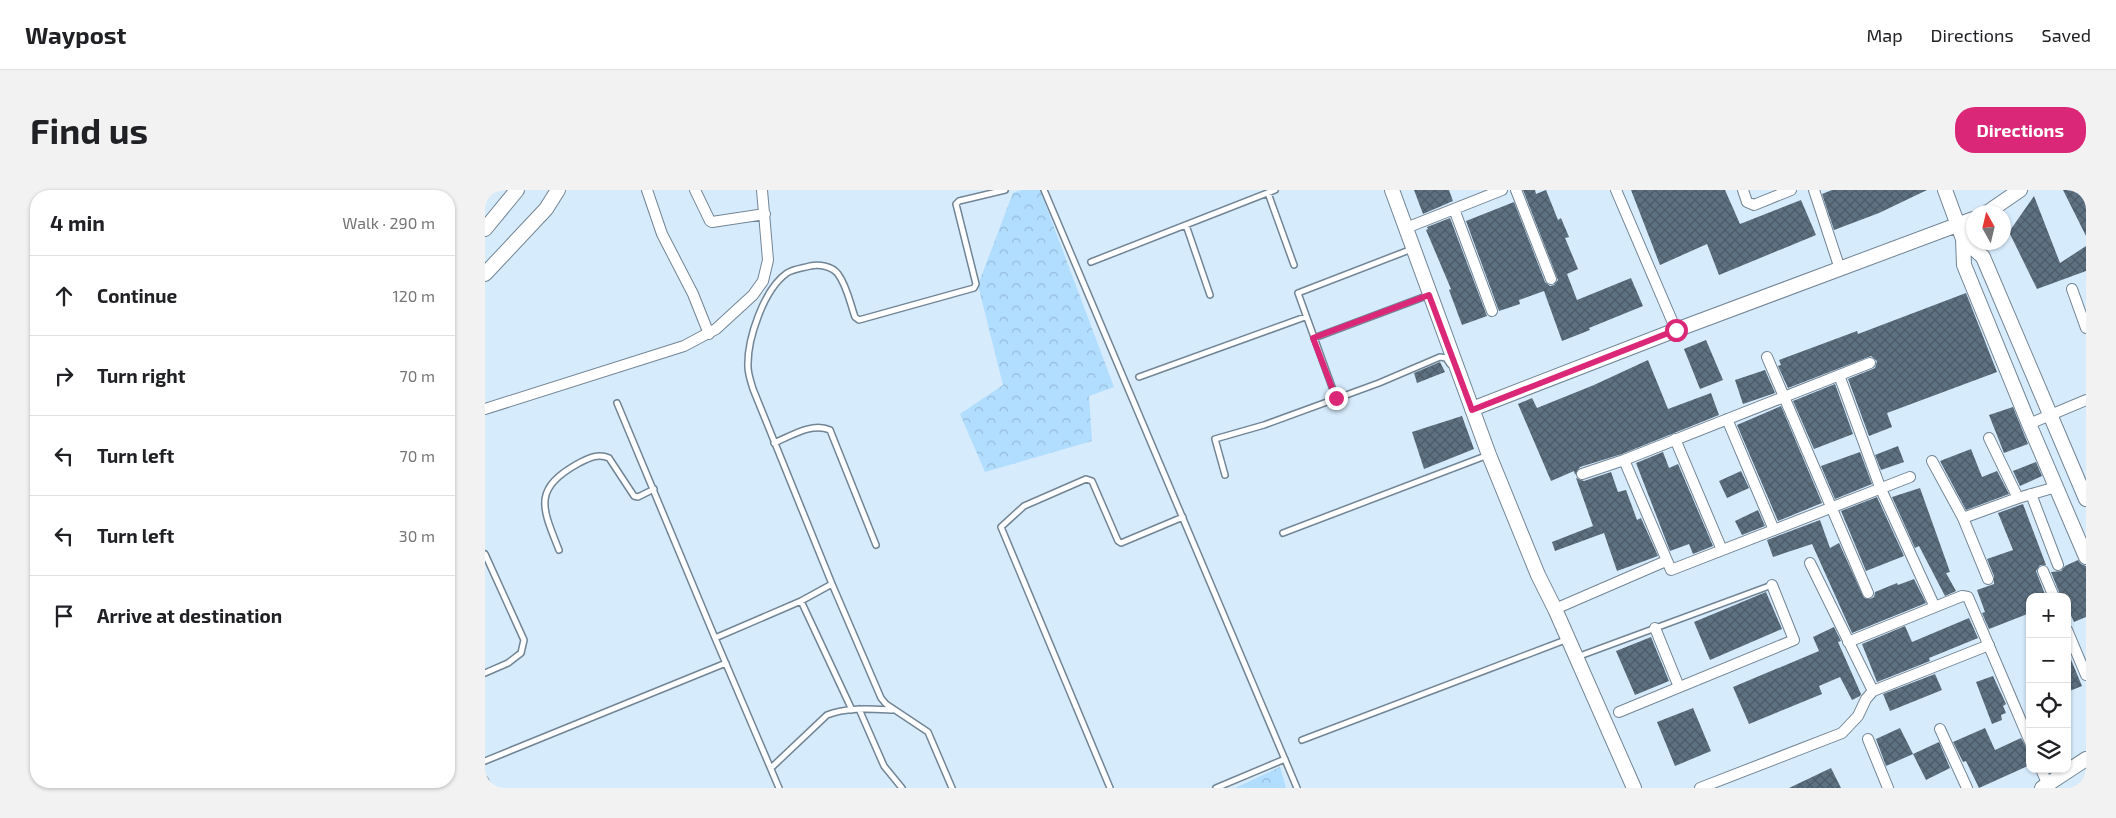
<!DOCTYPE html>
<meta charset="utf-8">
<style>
:root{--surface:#fff;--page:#f2f2f2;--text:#202124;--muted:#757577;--line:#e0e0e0;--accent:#db2777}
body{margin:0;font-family:"Exo 2",sans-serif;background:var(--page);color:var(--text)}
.controls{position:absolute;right:15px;bottom:15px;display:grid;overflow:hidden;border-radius:10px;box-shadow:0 1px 4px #0004}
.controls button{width:45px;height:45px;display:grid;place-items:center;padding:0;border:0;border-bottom:1px solid var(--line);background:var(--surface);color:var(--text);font:25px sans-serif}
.compass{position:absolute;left:1481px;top:15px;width:45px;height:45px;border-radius:50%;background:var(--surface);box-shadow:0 1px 4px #0004;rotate:352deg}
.stop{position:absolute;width:15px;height:15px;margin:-11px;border:4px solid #db2777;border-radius:50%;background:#fff}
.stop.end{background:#db2777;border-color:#fff;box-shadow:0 1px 5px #0008}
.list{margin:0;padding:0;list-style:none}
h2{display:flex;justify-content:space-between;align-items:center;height:65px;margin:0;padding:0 20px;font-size:21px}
h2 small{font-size:16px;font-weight:400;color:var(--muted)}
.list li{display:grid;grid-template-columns:32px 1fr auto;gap:15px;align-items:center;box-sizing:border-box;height:80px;padding:0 20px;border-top:1px solid var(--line)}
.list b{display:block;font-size:19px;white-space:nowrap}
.list em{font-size:16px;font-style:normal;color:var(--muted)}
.icon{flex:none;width:28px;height:28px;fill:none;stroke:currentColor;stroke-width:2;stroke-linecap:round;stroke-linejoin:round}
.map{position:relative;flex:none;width:1601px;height:598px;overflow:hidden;border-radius:20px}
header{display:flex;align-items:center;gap:30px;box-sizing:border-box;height:70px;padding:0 25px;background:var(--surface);border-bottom:1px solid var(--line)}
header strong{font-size:24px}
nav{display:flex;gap:28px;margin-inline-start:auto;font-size:18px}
.intro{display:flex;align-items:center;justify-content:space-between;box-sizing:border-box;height:120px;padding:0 30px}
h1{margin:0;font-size:35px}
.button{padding:12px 22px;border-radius:20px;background:var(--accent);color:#fff;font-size:18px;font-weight:700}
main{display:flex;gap:30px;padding:0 30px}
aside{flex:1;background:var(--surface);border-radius:20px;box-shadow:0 1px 4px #0004}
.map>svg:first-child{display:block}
.forest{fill:url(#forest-crowns)}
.building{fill:url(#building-cross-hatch)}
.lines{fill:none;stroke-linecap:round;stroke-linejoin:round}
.lane-casing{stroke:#728595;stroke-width:8}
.street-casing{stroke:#728595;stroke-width:12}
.secondary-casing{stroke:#728595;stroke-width:16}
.lane{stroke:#fff;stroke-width:5}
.street{stroke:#fff;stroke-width:10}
.secondary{stroke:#fff;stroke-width:14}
.route{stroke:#db2777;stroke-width:6}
</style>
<header>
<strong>Waypost</strong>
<nav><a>Map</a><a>Directions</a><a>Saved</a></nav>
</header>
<div class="intro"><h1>Find us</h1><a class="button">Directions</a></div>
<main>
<aside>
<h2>4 min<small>Walk · 290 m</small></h2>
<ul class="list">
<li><svg class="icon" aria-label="ahead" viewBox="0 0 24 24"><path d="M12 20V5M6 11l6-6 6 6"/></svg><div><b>Continue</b></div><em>120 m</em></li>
<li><svg class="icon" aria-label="right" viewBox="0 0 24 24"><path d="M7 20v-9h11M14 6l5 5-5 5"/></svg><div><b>Turn right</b></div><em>70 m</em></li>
<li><svg class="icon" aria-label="left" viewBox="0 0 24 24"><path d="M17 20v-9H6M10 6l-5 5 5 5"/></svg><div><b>Turn left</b></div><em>70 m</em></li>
<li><svg class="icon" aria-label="left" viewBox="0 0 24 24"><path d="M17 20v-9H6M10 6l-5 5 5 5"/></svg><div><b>Turn left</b></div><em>30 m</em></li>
<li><svg class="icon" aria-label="arrive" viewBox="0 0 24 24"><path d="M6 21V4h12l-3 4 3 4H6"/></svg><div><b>Arrive at destination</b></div></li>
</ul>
</aside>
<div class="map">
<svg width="1601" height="598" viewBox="0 0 1601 598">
<defs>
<pattern id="forest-crowns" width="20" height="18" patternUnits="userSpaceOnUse" patternTransform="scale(1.25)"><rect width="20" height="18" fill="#b1ddff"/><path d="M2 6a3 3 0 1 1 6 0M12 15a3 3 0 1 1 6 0" fill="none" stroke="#97bcda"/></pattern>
<pattern id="building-cross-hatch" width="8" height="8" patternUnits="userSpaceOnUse" patternTransform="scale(1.25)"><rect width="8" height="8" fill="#5e7180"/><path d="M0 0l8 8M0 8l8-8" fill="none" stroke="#4c5b67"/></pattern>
</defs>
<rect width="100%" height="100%" fill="#d6ebfc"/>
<path class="forest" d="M 537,0 L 555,0 L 629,197 L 604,206 L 607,251 L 500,282 L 475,224 L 518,195 L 493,95 L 528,3 Z
M 795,577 L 801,598 L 750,598 Z"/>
<path class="building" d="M 929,0 L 964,0 L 968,11 L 938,24 Z
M 1038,0 L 1050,0 L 1051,4 L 1061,0 L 1073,30 L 1076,28 L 1084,47 L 1080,48 L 1093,79 L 1082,84 L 1092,110 L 1146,88 L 1158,116 L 1104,138 L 1105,140 L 1077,151 L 1059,101 L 1034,110 L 1035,114 L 1014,121 L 981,31 L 1029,12 L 1060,92 L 1065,96 L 1069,95 L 1073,90 Z
M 1146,0 L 1240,0 L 1255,34 L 1316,10 L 1331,45 L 1234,85 L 1222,54 L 1175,75 Z
M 1347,0 L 1442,0 L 1394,23 L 1349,40 L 1337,4 Z
M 1578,0 L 1601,0 L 1601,46 Z
M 1549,6 L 1575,73 L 1601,56 L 1601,81 L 1552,99 L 1524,42 Z
M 965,28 L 1002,126 L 977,135 L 964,100 L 966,99 L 941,40 L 943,39 L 942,37 Z
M 1481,103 L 1512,182 L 1402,223 L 1407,237 L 1384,246 L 1363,189 L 1390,178 L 1392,171 L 1386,166 L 1303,198 L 1293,176 L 1296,175 L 1294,170 L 1372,141 L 1373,144 Z
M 1221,150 L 1238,190 L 1215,199 L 1199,159 Z
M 1163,170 L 1183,219 L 1226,203 L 1234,225 L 1137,264 L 1095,277 L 1090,285 L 1089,281 L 1066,291 L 1033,214 L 1047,208 L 1052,218 L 1109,195 Z
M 955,172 L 960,182 L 932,193 L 929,183 Z
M 1280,180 L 1290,203 L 1258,214 L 1250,190 Z
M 1350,194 L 1368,244 L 1329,259 L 1308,211 Z
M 1296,216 L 1337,313 L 1293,331 L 1252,235 Z
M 1528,217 L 1543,254 L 1519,263 L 1504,225 Z
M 977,226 L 989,259 L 939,279 L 927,242 Z
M 1413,256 L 1419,272 L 1396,280 L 1390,265 Z
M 1486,259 L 1497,287 L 1512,281 L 1524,304 L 1481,320 L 1455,271 Z
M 1178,262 L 1184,278 L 1193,274 L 1228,356 L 1208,364 L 1204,354 L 1185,361 L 1151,273 Z
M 1375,262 L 1387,294 L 1350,309 L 1336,276 Z
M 1551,272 L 1557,286 L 1535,296 L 1528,281 Z
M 1256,281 L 1264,298 L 1242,308 L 1234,291 Z
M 1126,282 L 1133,302 L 1141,300 L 1152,330 L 1156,328 L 1173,366 L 1132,381 L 1119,343 L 1070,361 L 1067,352 L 1108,336 L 1091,288 L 1099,291 Z
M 1435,298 L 1465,382 L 1461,383 L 1471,401 L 1460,406 L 1434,356 L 1430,358 L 1407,307 Z
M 1392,307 L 1419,366 L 1381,381 L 1356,321 Z
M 1538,314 L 1561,375 L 1555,375 L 1551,381 L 1561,407 L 1545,407 L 1545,423 L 1504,439 L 1497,423 L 1500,422 L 1492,400 L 1509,394 L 1509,386 L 1502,369 L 1528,360 L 1513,323 Z
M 1273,320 L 1280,336 L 1257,345 L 1250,331 Z
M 1335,330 L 1345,358 L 1354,353 L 1379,408 L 1385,409 L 1389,407 L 1390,402 L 1412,393 L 1413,395 L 1429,389 L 1441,413 L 1367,443 L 1327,354 L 1288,367 L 1282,350 Z
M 1593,370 L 1596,374 L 1601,376 L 1601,427 L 1589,432 L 1582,417 L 1582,407 L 1576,407 L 1566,382 L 1576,381 L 1580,376 Z
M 1281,402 L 1297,439 L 1225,470 L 1209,432 Z
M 1484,428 L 1493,448 L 1444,468 L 1445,471 L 1392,492 L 1377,454 L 1420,436 L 1427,452 Z
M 1349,437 L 1356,451 L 1353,452 L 1376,504 L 1375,506 L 1367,510 L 1355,487 L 1334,496 L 1337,504 L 1264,534 L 1248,497 L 1334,461 L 1328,447 Z
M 1166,447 L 1184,491 L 1150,505 L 1131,461 Z
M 1582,460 L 1597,496 L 1582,502 Z
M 1450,484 L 1457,500 L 1405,521 L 1398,504 Z
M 1508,486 L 1521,514 L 1518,516 L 1521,523 L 1516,525 L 1517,530 L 1507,534 L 1491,492 Z
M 1208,518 L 1226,561 L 1190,576 L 1172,532 Z
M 1415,538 L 1428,564 L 1401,576 L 1391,549 Z
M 1500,538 L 1510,560 L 1536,548 L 1541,557 L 1545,559 L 1545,575 L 1494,598 L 1481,571 L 1478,572 L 1468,552 Z
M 1454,552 L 1465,578 L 1441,590 L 1428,564 Z
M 1346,578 L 1356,598 L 1304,598 Z"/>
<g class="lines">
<defs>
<path id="lane" d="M 559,0 L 812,598
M 783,3 L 809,75
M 701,35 L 725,105
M 606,72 L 790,0
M 829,148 L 944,105
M 654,187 L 820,127
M 851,208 L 813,103 L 927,59
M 132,213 L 230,448 L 294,598
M 289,253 C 306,246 327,232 345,240 L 391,355
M 740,285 L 730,249 L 779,235 L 894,193 L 955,167 L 961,168 L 965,174
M 798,343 L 1003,265
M 74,360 C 57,317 47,299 94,273 C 104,268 113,263 124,268 L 149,306 L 153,307 L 169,299
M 0,364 L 39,450 L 36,463 L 23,473 L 0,483
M 316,411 L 367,520
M 230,448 L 316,411 L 347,394
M 1092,467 L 1287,395
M 374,519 L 399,576 L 417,598
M 817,550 L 1083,449
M 0,571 L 241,473
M 286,578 L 342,525 C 362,517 386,519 408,520
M 0,590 L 3,598
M 467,598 L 443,542 L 401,514 L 396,508 L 347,394 L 268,199 C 266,192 263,184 263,177 C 262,149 279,99 302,83 C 308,79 318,78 325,76 C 334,74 347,76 353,84 C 362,96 365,113 370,127 L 374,130 L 489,98 L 491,94 L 471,14 L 474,11 L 520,0
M 625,598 L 516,337 L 539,316 L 601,289 L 607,291 L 633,351 L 636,353 L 698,327
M 731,598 L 800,569"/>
<path id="street" d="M 162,0 L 177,44 L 208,104 L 224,144
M 210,0 L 225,31 L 227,32 L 280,24
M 1031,0 L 1066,89
M 1131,0 L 1191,140
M 1258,0 L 1262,12 L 1269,15 L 1306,0
M 1329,0 L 1355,79
M 969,19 L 1007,121
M 921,38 L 1017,0
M 1587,99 L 1601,138
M 1282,167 L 1383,403
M 1354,185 L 1395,297 L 1448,413
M 0,219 L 199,156 L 231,139 L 268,105 L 278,91 L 283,70 L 277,0
M 1242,229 L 1289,340
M 1544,234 L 1601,210
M 1504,248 L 1533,308
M 1190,249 L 1237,360
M 1139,270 L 1186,380 L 1425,287
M 1447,271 L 1478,328 L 1503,389
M 1097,284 L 1139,270 L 1385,173
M 1546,304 L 1573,375
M 1478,328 L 1533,308 L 1571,297
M 1325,373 L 1388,501 L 1504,455
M 1558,381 L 1569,407
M 1070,419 L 1181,371
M 1170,438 L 1194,497
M 1582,440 L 1601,485
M 1363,452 L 1477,406 L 1483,407 L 1545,552
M 1134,522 L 1309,450 L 1287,395
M 1455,539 L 1482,598
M 1383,549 L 1403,598
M 1556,579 L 1564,598
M 1215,598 L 1357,543 L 1373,526 L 1381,509 L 1388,501"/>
<path id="secondary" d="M 907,0 L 1004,265 L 1053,385 L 1070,419 L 1149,598
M 1460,0 L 1478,49 L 1479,75 L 1544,234 L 1601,367
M 1503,22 L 1535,0
M 0,39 L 32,0
M 1478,49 L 1498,67 L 1601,309
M 0,84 L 61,19 L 73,0
M 987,219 L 1191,140 L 1488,29
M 1557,598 L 1601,569"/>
</defs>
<use href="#lane" class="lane-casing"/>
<use href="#street" class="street-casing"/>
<use href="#secondary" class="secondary-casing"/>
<use href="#lane" class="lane"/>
<use href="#street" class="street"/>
<use href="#secondary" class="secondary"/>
</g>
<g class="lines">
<path class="route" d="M 851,208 L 828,148 L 944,105 L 987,220 L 1191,140"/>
</g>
</svg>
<div class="controls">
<button>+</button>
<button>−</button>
<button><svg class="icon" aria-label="locate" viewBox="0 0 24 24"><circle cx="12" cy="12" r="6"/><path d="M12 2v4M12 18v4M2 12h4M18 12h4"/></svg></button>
<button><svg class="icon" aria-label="layers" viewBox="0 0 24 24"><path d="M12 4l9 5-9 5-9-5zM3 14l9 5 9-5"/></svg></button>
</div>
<svg class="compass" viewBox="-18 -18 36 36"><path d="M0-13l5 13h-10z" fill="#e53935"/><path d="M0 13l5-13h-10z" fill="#757577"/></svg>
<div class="stop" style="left:1191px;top:140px"></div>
<div class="stop end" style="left:851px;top:208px"></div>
</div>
</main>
